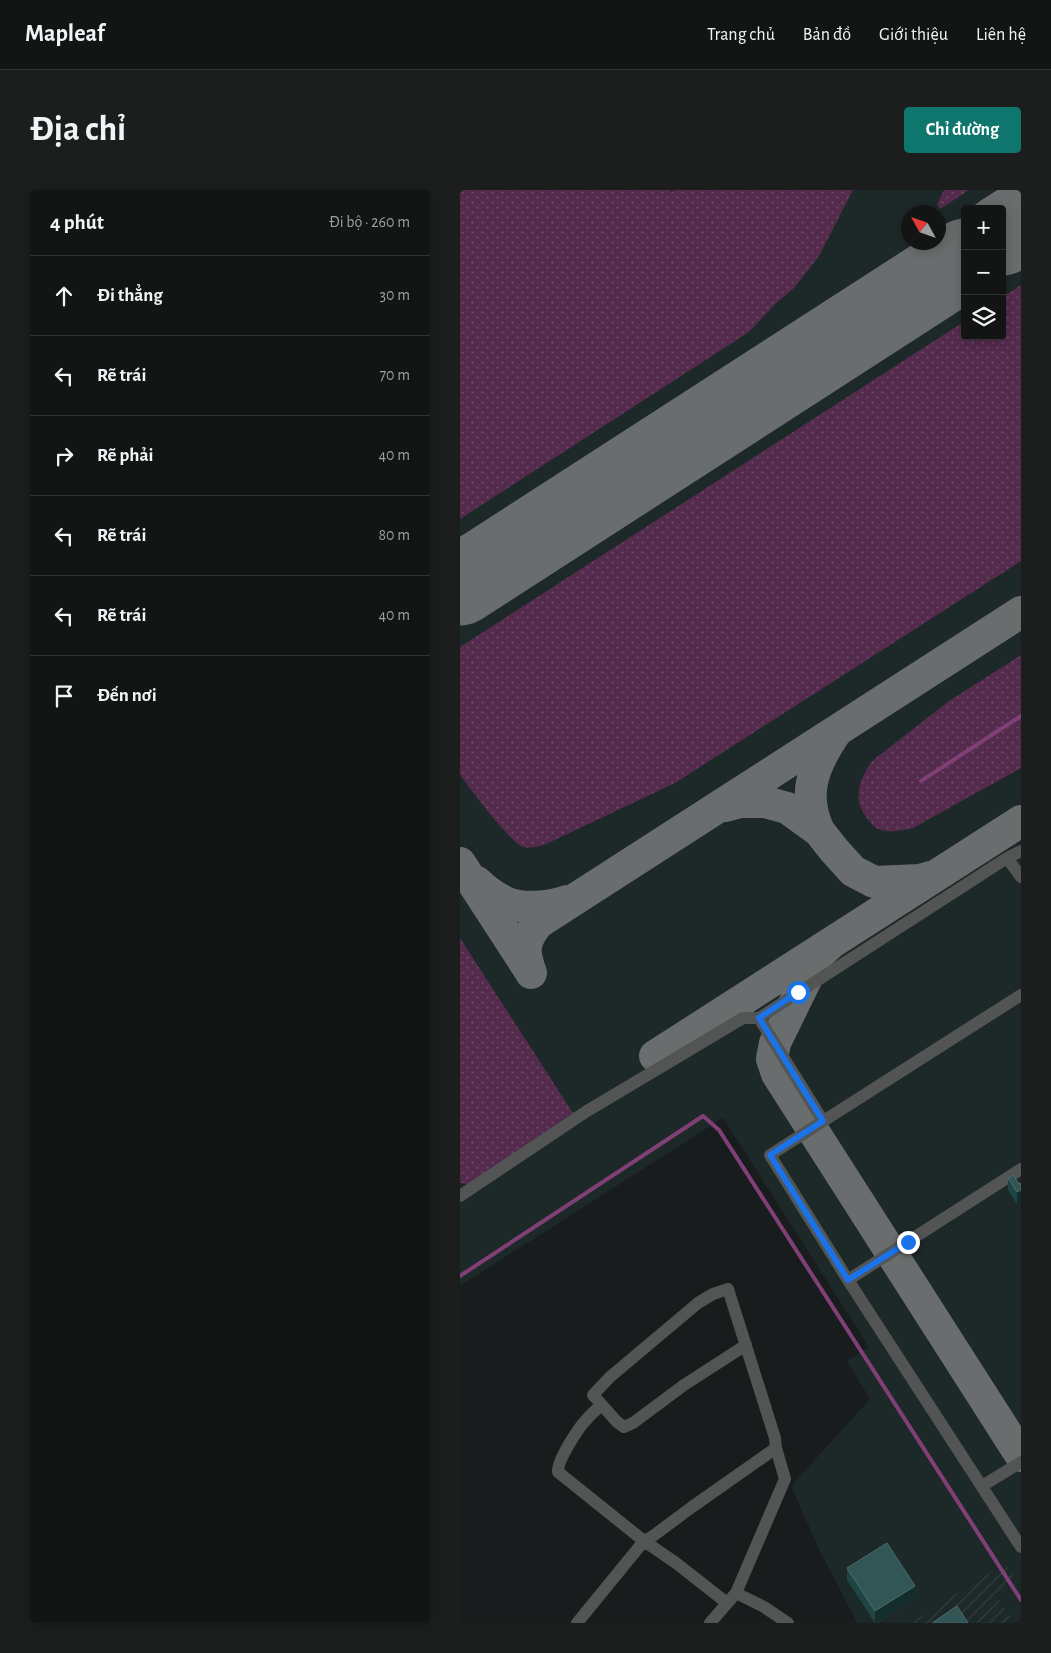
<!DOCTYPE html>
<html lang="vi">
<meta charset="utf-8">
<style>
:root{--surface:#131515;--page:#1c1e1e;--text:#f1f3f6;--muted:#9d9fa0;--line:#323434;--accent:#0f766e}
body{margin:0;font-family:"Alegreya Sans",sans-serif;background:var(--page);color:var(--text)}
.controls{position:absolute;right:15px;top:15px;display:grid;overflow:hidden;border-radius:5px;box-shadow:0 2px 12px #0003}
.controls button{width:45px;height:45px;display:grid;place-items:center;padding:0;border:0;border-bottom:1px solid var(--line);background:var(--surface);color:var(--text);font:25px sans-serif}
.compass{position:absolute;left:441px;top:15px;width:45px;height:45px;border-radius:50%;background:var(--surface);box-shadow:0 2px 12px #0003;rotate:310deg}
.stop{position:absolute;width:15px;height:15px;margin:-11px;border:4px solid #1a73e8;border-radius:50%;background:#fff}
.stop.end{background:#1a73e8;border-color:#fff;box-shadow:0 1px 5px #0008}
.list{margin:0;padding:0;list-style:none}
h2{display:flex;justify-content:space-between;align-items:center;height:65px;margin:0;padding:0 20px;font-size:21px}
h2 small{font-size:16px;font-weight:400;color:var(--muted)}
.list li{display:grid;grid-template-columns:32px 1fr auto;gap:15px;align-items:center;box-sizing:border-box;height:80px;padding:0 20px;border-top:1px solid var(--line)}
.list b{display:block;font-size:19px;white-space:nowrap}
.list em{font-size:16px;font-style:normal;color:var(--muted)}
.icon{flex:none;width:28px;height:28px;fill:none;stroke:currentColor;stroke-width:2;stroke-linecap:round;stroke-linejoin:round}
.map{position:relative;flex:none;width:561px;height:1433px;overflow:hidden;border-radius:5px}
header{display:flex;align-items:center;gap:30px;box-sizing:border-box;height:70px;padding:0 25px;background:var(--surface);border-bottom:1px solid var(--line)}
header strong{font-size:24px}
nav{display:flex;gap:28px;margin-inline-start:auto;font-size:18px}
.intro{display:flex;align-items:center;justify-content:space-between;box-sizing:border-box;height:120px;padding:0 30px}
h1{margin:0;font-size:35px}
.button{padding:12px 22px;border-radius:5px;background:var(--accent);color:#fff;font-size:18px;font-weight:700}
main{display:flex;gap:30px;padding:0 30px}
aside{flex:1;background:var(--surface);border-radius:5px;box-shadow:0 2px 12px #0003}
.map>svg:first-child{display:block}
.built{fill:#1d2828;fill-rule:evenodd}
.industrial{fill:url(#industrial-furrows)}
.grass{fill:url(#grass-dots)}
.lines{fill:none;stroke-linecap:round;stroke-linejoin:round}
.stream{stroke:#803f75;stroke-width:4}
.taxiway{stroke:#6a6d6d;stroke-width:32}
.runway{stroke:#6a6d6d;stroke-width:81}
.minor{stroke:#535555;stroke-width:12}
.wall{fill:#1e4544}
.shaded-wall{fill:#132d2d}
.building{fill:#325655;stroke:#4d6b6b}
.route{stroke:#1a73e8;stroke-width:6}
</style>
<header>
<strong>Mapleaf</strong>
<nav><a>Trang chủ</a><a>Bản đồ</a><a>Giới thiệu</a><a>Liên hệ</a></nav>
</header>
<div class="intro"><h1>Địa chỉ</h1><a class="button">Chỉ đường</a></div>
<main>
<aside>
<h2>4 phút<small>Đi bộ · 260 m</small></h2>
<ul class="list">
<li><svg class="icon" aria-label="ahead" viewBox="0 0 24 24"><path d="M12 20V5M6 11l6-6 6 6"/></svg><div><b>Đi thẳng</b></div><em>30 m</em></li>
<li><svg class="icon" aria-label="left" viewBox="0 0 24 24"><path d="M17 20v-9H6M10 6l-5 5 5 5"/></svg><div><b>Rẽ trái</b></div><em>70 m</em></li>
<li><svg class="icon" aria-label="right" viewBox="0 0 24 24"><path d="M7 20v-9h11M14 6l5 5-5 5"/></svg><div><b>Rẽ phải</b></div><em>40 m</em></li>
<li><svg class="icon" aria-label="left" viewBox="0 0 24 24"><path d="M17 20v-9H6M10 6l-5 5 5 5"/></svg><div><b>Rẽ trái</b></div><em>80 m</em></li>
<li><svg class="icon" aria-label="left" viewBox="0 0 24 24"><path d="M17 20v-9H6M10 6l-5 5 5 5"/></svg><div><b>Rẽ trái</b></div><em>40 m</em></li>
<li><svg class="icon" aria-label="arrive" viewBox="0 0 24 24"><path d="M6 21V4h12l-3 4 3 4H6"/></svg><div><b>Đến nơi</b></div></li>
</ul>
</aside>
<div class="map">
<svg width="561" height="1433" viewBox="0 0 561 1433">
<defs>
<pattern id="industrial-furrows" width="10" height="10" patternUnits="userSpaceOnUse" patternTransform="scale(1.25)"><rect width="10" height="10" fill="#1d2828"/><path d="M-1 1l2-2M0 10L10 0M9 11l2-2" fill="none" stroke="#333d3d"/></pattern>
<pattern id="grass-dots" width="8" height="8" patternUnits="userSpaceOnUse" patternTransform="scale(1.25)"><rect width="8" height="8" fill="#542b4c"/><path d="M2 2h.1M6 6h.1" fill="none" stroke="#6c4966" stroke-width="1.8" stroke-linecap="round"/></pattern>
</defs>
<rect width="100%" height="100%" fill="#191c1c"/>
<path class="built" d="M 0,0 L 561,0 L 561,1433 L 554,1433 L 535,1404 L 545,1373 L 450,1433 L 397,1433 L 357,1355 L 331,1296 L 410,1209 L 387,1171 L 409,1157 L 263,928 L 0,1096 ZM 505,19 L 542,19 L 542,146 L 505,146 ZM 448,22 L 478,22 L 478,52 L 448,52 Z"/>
<path class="industrial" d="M 545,1373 L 556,1391 L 535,1404 L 554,1433 L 450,1433 Z"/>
<path class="grass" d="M 0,0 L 209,0 L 211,2 L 215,0 L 393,0 L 359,66 L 334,98 L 315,114 L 289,142 L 0,329 Z
M 484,0 L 509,0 L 480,19 L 477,14 Z
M 561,95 L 561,371 L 215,593 L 84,655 C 76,657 68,659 61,656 C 49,650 8,597 0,584 L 0,457 L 505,131 L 505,146 L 542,146 L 542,107 Z
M 561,465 L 561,578 L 453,638 C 442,640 429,644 418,639 C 414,637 410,632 407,628 C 392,608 399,591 412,571 L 489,511 Z
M 0,748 L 113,923 L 8,994 L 0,993 Z"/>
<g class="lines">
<path class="stream" d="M 461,591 L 561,526
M 0,1086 L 243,926 L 259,940 L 561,1410"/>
<path class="taxiway" d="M 265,616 L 280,612 L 305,612 L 327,618 L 359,641 L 374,660 L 393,681 L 414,692 L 460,690 L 470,687
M 359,641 C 356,634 353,626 352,619 C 346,591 361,564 376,542
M 0,673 L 70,781
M 17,692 C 25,700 35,707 45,712 C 62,720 91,717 107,711
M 369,755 L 359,764 L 353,775 L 315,853 L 312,869 L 317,884 L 561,1266
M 71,783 C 63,761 63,752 78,733 L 561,422
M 195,866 L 561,631"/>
<path class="runway" d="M 542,45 L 561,33
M 0,395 L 505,69"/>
<path class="minor" d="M 547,668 L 561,661
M 561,805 L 310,965 L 388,1090 L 561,1357
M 299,828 L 363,931
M 0,1006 L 127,921 L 283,828 L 299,828 L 547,668 L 561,687
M 388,1090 L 561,979
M 142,1215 C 137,1219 131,1224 127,1229 C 118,1238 97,1271 98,1282 L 184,1351 L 216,1373 L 267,1413
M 522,1296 L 561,1272
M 276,1403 L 304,1417 L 328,1433
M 117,1433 L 184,1351 L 193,1346 L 232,1317 L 316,1258
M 250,1433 L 276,1403 L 325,1289 L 316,1258 L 315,1248 L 268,1099 L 253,1104 L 238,1113 L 150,1187 L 133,1205 L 157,1232 L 164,1237 L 173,1233 L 224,1195 L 286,1155"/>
</g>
<path class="wall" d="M 548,988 L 559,994 L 557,1014 L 548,1000 Z
M 387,1378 L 455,1408 L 416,1433 L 415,1433 L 387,1390 Z"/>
<path class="shaded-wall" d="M 561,1000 L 561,1012 L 557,1014 L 557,1002 Z
M 455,1396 L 455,1408 L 415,1433 L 415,1421 Z"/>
<path class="building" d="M 553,985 L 559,994 L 561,993 L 561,1000 L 557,1002 L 548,988 Z
M 427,1353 L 455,1396 L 415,1421 L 387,1378 Z
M 497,1416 L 508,1433 L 472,1433 Z"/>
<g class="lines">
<path class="route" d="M 338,802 L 299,828 L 363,931 L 310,965 L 388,1090 L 448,1052"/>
</g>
</svg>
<div class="controls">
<button>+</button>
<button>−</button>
<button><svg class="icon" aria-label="layers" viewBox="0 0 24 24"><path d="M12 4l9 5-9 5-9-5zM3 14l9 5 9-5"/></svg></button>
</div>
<svg class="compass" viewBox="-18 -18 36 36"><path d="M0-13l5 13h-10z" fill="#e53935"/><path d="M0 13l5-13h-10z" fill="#9d9fa0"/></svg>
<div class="stop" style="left:338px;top:802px"></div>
<div class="stop end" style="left:448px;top:1052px"></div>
</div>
</main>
